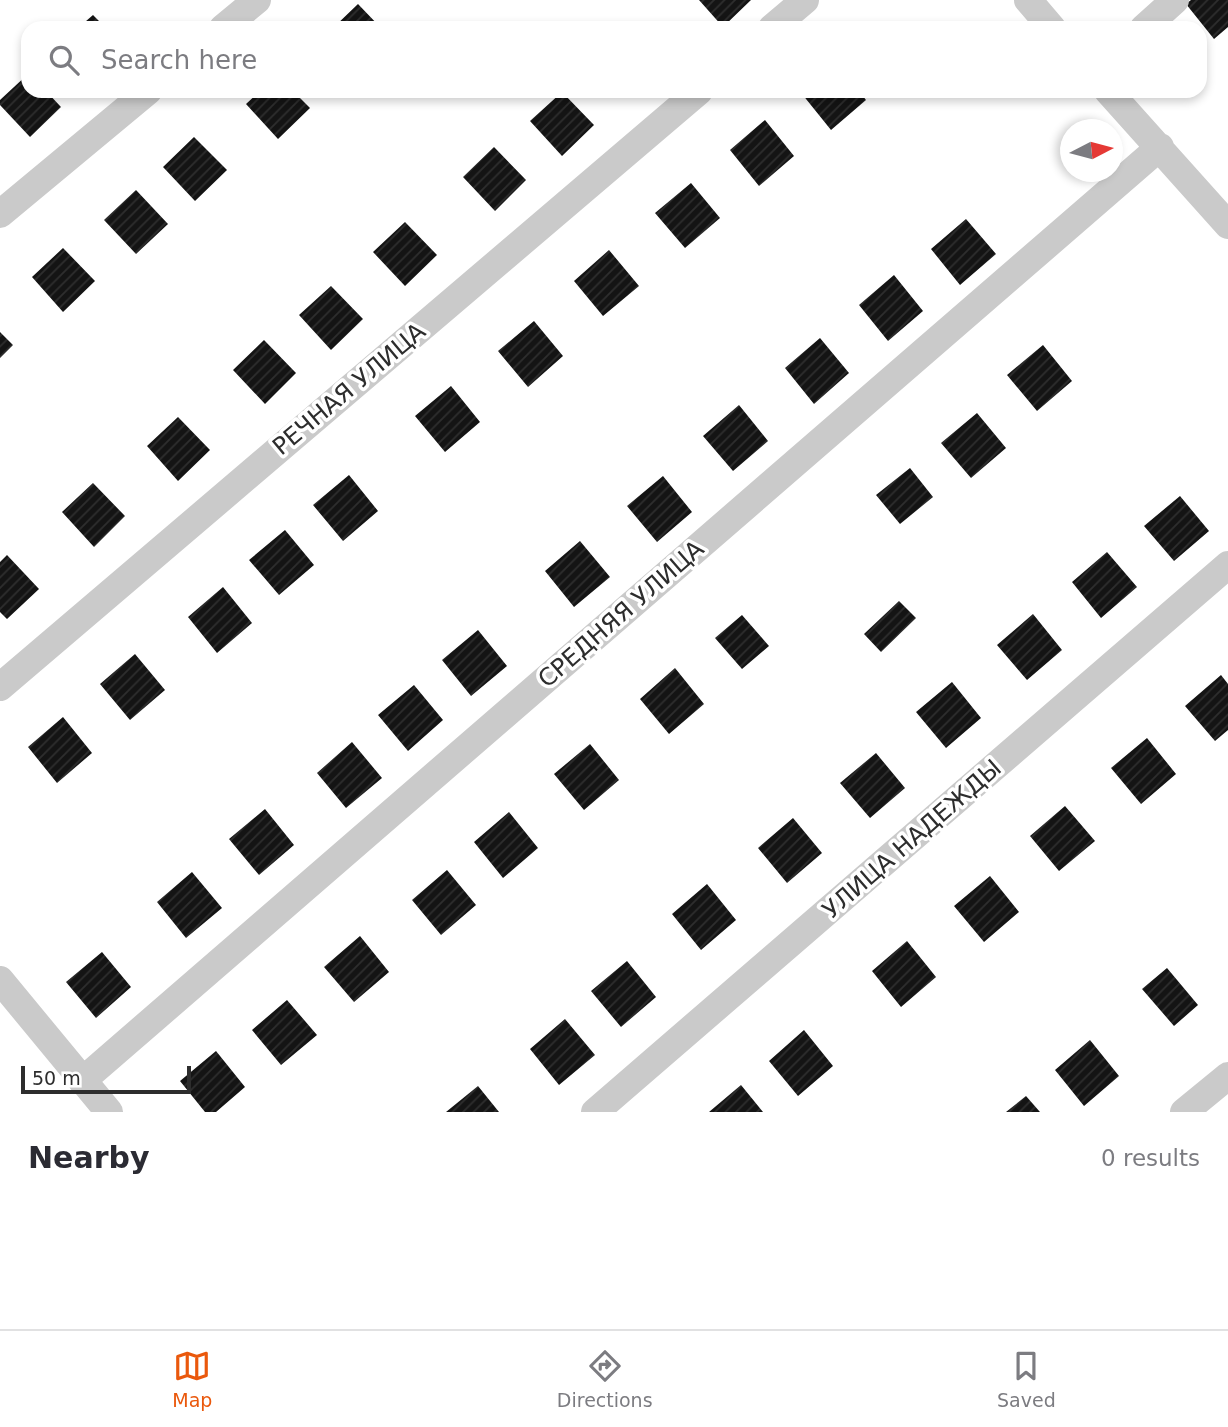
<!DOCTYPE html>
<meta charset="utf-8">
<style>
:root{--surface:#fff;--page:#f7f7f7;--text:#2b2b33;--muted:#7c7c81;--line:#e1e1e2;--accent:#ea580c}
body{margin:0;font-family:"DejaVu Sans",sans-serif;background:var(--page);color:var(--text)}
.compass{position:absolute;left:1060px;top:119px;width:63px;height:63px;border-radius:50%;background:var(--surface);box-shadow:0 4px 10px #0003;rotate:84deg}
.scale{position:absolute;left:21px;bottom:18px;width:170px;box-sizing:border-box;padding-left:7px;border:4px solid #2d2d2d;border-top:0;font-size:19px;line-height:24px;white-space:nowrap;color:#2d2d2d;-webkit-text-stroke:5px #fff;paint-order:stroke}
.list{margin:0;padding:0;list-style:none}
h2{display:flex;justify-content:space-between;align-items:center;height:91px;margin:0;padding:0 28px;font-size:30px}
h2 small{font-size:23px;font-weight:400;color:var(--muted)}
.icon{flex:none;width:38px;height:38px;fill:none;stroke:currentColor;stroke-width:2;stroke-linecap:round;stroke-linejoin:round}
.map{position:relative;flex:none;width:1228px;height:1112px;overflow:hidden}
.search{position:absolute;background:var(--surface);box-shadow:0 4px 10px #0003;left:21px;right:21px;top:21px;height:77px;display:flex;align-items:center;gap:18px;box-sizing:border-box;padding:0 24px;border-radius:21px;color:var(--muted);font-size:26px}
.sheet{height:217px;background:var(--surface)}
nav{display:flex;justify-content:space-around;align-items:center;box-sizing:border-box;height:98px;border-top:2px solid var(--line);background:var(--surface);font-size:19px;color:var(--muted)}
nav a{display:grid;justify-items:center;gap:4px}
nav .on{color:var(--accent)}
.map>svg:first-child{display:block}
.building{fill:url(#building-hatch)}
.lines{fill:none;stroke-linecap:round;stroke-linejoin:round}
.minor{stroke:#cacaca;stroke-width:28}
.labels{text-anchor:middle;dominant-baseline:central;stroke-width:7;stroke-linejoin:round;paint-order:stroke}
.street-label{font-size:24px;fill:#2d2d2d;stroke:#fff}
</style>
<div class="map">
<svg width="1228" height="1112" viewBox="0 0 1228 1112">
<defs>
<pattern id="building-hatch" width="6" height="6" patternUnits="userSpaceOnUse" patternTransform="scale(1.75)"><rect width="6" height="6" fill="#141414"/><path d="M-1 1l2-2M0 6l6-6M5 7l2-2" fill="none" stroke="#2e2e2e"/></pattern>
</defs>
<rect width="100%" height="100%" fill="#fff"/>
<path class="building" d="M 699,0 L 751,0 L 723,27 Z
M 1191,0 L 1228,0 L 1228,27 L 1214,39 L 1186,4 Z
M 358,4 L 381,28 L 333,28 Z
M 93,15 L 106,28 L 78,28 Z
M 28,74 L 28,91 L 46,91 L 61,107 L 30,137 L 0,105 L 0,100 Z
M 260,91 L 293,91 L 310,108 L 278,139 L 246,104 Z
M 805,91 L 859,91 L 866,100 L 831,130 L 802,94 Z
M 562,92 L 594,125 L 562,156 L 530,121 Z
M 765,120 L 794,156 L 759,186 L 730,150 Z
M 194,137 L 227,170 L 195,201 L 163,167 Z
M 494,147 L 526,180 L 495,211 L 463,177 Z
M 691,183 L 720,218 L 685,248 L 655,213 Z
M 136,190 L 168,224 L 136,254 L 104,220 Z
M 966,219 L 996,254 L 960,285 L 931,249 Z
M 405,222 L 437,255 L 405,286 L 373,252 Z
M 63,248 L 95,281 L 63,312 L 32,277 Z
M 609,250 L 639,286 L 603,316 L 574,281 Z
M 894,275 L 923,311 L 888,341 L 859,305 Z
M 331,286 L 363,319 L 331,350 L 299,315 Z
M 534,321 L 563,356 L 528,387 L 498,351 Z
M 0,332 L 13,345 L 0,358 Z
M 820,338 L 849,373 L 814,404 L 785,368 Z
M 264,340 L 296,373 L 265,404 L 233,370 Z
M 1043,345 L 1072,381 L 1037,411 L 1007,375 Z
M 451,386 L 480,422 L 445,452 L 415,416 Z
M 739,405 L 768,441 L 733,471 L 703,436 Z
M 977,413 L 1006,448 L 971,478 L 941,443 Z
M 178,417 L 210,450 L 178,481 L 147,446 Z
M 910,468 L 933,497 L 900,524 L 876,495 Z
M 349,475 L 378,511 L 343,541 L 313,505 Z
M 663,476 L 692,512 L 657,542 L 627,506 Z
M 93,483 L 125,516 L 94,547 L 62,512 Z
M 1180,496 L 1209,531 L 1174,561 L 1144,526 Z
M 285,530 L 314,565 L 279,595 L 249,560 Z
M 580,541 L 610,577 L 574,607 L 545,571 Z
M 1107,552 L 1137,587 L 1101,618 L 1072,582 Z
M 7,555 L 39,589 L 7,619 L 0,612 L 0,562 Z
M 223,587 L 252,623 L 217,653 L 188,617 Z
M 899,601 L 916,618 L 881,652 L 864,634 Z
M 1033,614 L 1062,650 L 1027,680 L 997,645 Z
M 742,615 L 769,646 L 742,669 L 715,638 Z
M 478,630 L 507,666 L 471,696 L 442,660 Z
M 135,654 L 165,690 L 130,720 L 100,684 Z
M 675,668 L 704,704 L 669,734 L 640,699 Z
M 1221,675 L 1228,684 L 1228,730 L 1215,741 L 1185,706 Z
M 952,682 L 981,718 L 946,748 L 916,712 Z
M 414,685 L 443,720 L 408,751 L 378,715 Z
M 63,717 L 92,753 L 57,783 L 28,747 Z
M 1147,738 L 1176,774 L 1141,804 L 1111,768 Z
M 352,742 L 382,778 L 346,808 L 317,773 Z
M 590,744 L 619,780 L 584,810 L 554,774 Z
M 876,753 L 905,788 L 870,818 L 840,783 Z
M 1065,806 L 1095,841 L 1059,871 L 1030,836 Z
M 265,809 L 294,845 L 259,875 L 229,839 Z
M 509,812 L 538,848 L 503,878 L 474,842 Z
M 793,818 L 822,853 L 787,883 L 758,848 Z
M 447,870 L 476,905 L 441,935 L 412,900 Z
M 192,872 L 222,908 L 186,938 L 157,902 Z
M 990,876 L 1019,912 L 984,942 L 954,906 Z
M 707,884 L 736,920 L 701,950 L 672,914 Z
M 360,936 L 389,972 L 354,1002 L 324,967 Z
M 907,941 L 936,977 L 901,1007 L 872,971 Z
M 102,952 L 131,987 L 96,1018 L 66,982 Z
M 627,961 L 656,997 L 621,1027 L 591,991 Z
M 1167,968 L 1198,1005 L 1174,1026 L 1142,989 Z
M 287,1000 L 317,1035 L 281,1065 L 252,1030 Z
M 565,1019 L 595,1055 L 559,1085 L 530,1049 Z
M 804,1030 L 833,1066 L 798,1096 L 769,1061 Z
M 1090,1040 L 1119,1076 L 1084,1106 L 1055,1070 Z
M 216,1051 L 245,1087 L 216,1112 L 205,1112 L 180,1081 Z
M 741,1085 L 763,1112 L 709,1112 Z
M 478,1086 L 499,1112 L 446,1112 Z
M 1026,1096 L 1040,1112 L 1006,1112 Z"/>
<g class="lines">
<path class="minor" d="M 1028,0 L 1052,28
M 223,28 L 257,0
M 772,28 L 805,0
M 1144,28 L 1175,0
M 1108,91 L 1228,225
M 0,214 L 148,91
M 0,687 L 699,91
M 0,980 L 109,1112
M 82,1081 L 1160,147
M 595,1112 L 1228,565
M 1184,1112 L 1228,1076"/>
</g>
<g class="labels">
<g class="street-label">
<text transform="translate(349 389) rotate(-40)">РЕЧНАЯ УЛИЦА</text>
<text transform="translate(621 614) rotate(-41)">СРЕДНЯЯ УЛИЦА</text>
<text transform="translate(912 839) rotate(-41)">УЛИЦА НАДЕЖДЫ</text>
</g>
</g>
</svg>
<svg class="compass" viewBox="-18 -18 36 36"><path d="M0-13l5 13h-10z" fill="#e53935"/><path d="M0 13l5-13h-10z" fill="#7c7c81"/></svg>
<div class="scale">50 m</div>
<div class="search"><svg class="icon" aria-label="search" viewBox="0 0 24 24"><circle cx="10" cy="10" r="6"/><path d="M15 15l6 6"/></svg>Search here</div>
</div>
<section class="sheet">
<h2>Nearby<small>0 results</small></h2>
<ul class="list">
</ul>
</section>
<nav>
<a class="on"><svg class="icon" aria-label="map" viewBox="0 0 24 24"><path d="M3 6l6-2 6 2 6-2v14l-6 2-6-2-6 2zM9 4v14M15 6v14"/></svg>Map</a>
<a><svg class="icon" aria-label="directions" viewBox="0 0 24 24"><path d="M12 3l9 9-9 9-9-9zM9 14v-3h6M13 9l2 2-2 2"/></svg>Directions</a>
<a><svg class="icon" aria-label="saved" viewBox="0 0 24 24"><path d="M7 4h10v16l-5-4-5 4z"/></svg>Saved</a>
</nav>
